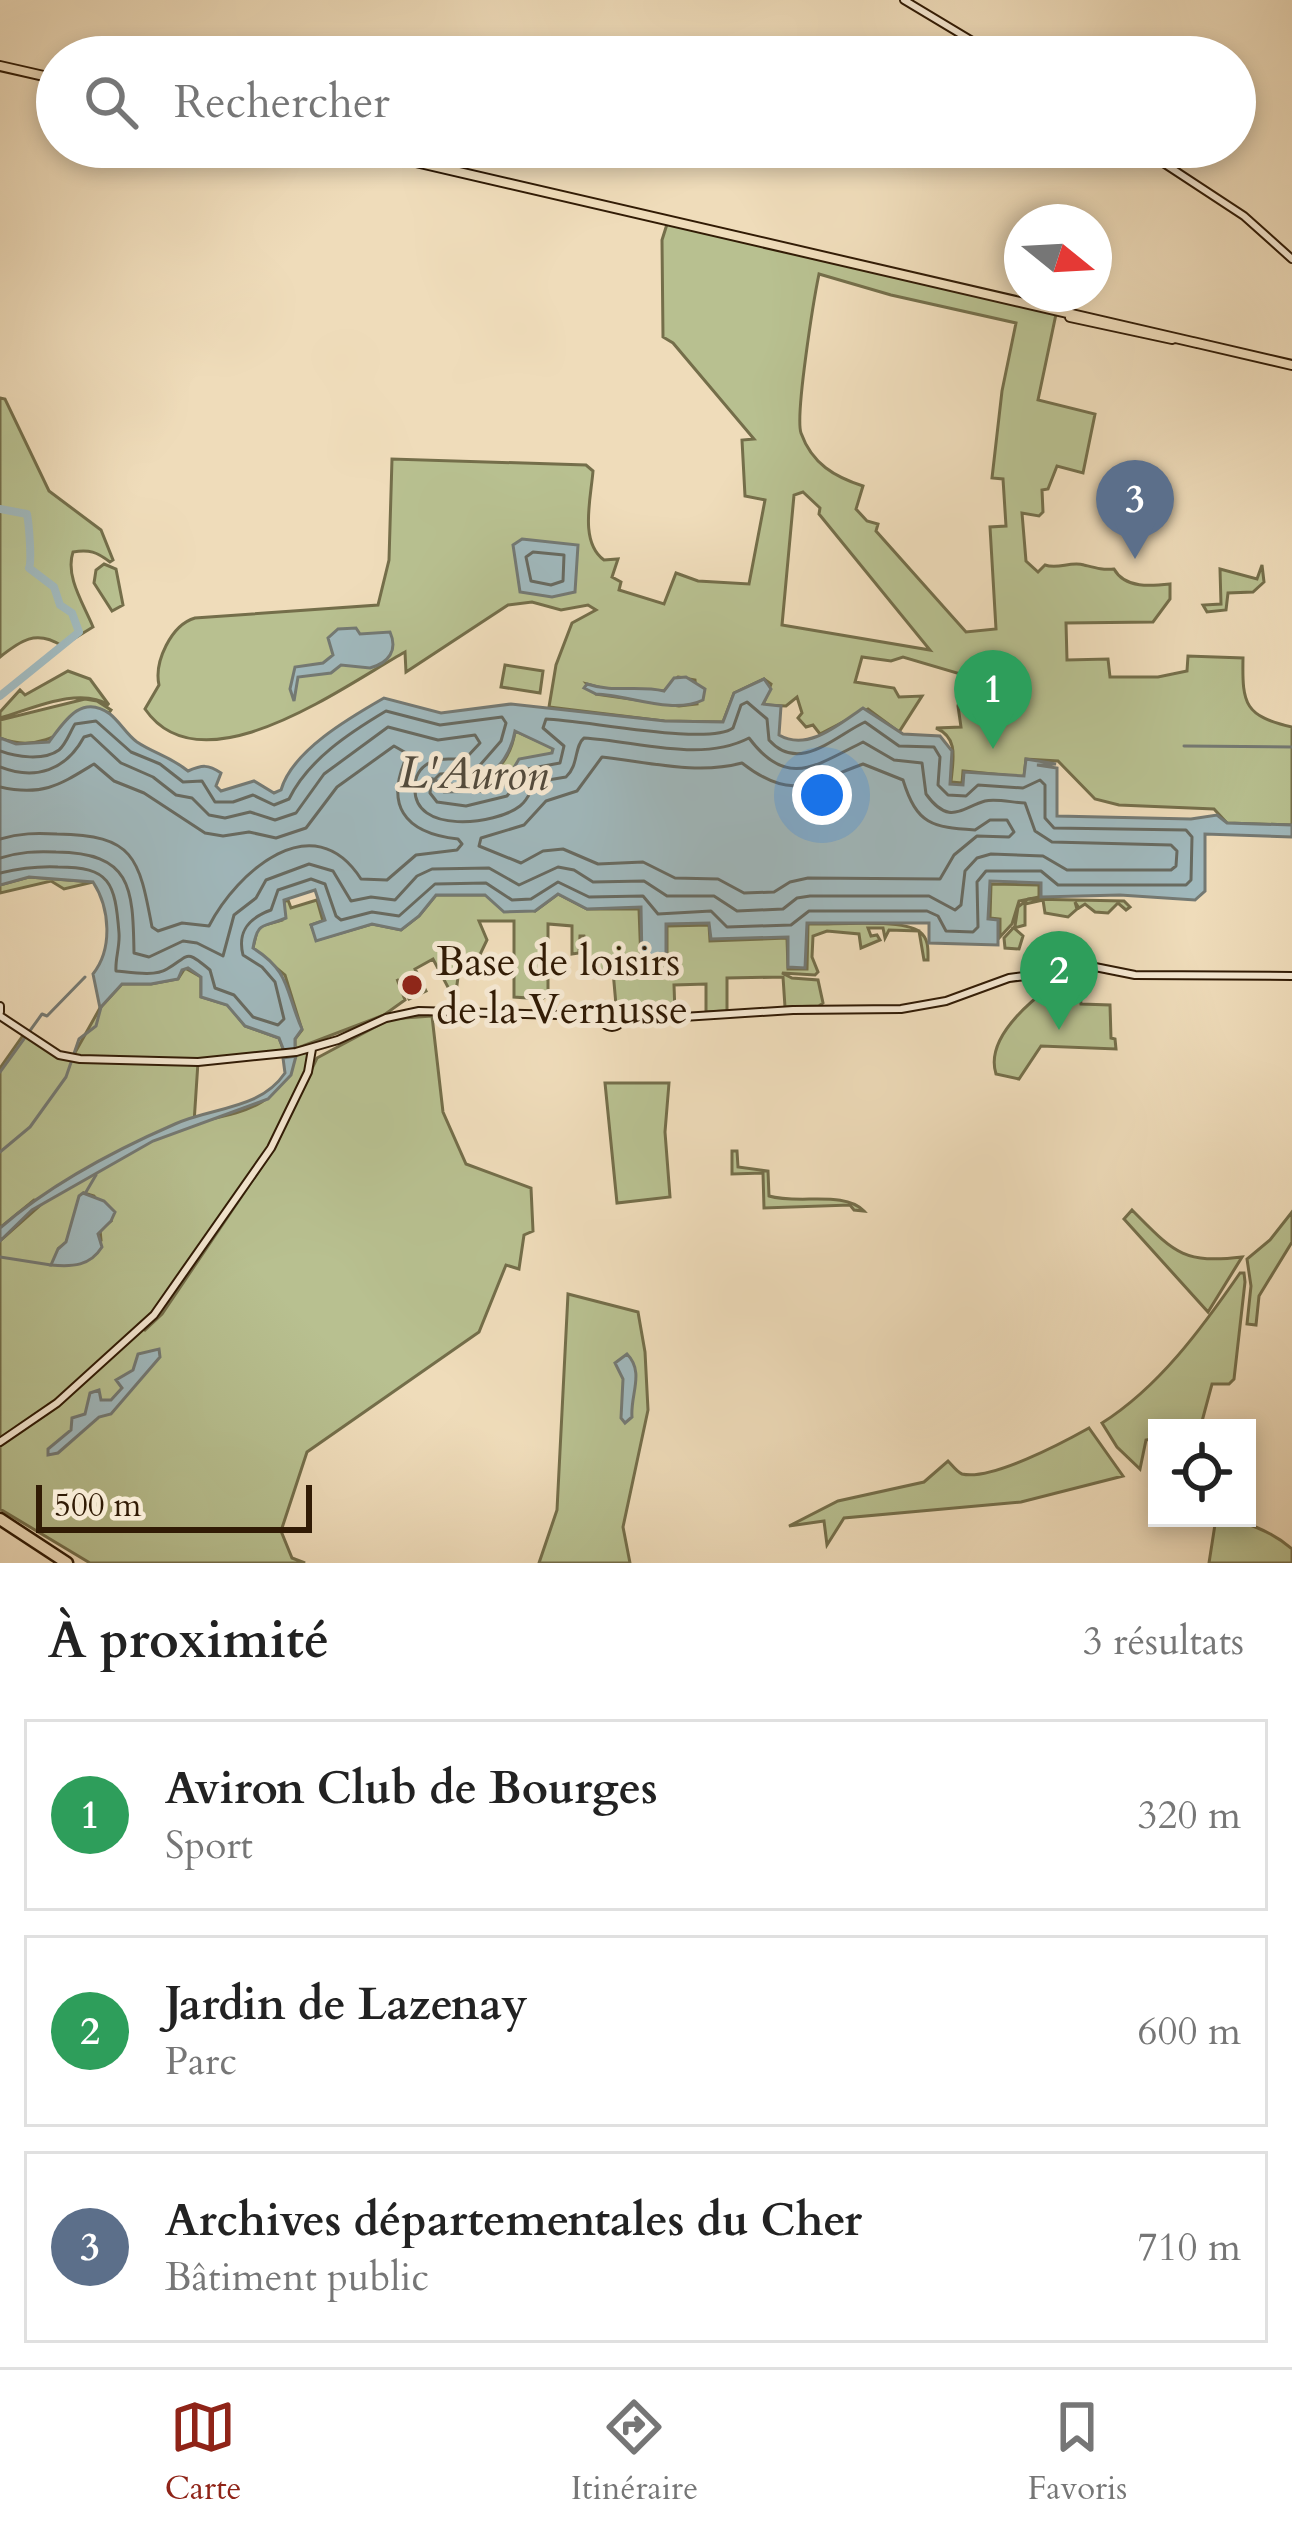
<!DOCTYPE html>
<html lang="fr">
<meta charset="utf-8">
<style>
:root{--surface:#fff;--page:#f2f2f2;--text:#222;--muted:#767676;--line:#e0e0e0;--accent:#8f2418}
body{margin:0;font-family:Cardo,serif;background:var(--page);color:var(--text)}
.controls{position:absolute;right:36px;bottom:36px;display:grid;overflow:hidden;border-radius:0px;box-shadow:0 6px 18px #0003}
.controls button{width:108px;height:108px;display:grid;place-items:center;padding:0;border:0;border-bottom:3px solid var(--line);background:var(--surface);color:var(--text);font:60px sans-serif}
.compass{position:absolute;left:1004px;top:204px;width:108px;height:108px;border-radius:50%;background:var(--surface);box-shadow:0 6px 18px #0003;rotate:108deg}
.scale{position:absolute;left:36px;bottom:30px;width:276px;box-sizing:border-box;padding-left:12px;border:6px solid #311b05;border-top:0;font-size:33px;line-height:42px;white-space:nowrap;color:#311b05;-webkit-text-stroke:9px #f5e8d2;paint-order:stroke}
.you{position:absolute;left:822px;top:795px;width:42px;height:42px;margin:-30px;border:9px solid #fff;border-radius:50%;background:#1a73e8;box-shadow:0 0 0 18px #1a73e833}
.badge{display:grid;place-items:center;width:78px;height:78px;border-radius:50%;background:var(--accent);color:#fff;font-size:39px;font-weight:700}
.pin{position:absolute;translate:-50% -99px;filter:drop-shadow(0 3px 6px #0008)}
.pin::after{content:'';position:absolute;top:63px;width:42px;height:36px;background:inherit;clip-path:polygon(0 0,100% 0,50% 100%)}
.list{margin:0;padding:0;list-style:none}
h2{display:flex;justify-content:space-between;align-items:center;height:156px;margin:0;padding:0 48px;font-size:51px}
h2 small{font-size:39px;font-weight:400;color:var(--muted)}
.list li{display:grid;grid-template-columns:78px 1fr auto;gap:36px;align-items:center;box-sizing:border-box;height:192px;margin:0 24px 24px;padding:0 24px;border:3px solid var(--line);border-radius:0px}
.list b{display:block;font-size:45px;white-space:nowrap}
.list p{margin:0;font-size:39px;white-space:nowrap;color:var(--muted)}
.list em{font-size:39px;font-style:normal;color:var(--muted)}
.icon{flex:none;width:66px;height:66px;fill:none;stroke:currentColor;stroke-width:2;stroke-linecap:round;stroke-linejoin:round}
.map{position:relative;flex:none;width:1292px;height:1563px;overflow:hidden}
.search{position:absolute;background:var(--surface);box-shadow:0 6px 18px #0003;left:36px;right:36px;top:36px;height:132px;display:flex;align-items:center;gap:30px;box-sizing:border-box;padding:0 42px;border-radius:66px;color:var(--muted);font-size:45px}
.sheet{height:804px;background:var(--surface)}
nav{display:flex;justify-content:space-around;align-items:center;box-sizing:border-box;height:168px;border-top:3px solid var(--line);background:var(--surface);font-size:33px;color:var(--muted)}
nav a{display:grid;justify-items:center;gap:6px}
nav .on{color:var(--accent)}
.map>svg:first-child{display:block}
.green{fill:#b8c090;stroke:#746e4a;stroke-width:3;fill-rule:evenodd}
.water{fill:#a0b8bc;stroke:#747973;stroke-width:3;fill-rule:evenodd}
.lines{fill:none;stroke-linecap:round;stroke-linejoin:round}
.shore{stroke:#686a60;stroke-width:3}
.stream{stroke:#747973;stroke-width:3}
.river{stroke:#a0b8bc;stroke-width:8}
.secondary-casing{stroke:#311b05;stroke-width:10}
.primary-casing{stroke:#311b05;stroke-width:12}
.highway-casing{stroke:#311b05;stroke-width:15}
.secondary{stroke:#f5e8d2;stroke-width:6}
.primary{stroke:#efdcba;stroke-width:8}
.highway{stroke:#efdcba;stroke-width:10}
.poi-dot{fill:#8f2418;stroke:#f5e8d2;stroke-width:4.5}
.labels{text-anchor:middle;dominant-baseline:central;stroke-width:10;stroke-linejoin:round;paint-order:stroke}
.poi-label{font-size:42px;fill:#311b05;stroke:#f5e8d2;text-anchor:start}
.water-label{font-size:45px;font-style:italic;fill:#524a3c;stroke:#f5e8d2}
</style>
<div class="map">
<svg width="1292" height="1563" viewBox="0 0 1292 1563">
<rect width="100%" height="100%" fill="#efdcba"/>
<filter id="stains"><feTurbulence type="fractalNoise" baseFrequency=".00167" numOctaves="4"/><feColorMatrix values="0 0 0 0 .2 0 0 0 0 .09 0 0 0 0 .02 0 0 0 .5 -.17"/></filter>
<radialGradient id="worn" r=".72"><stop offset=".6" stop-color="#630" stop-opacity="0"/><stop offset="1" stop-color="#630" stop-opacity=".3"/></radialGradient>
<path class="green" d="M 668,221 L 1056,314 L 1038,400 L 1095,414 L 1083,473 L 1057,466 L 1048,489 L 1042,490 L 1043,512 L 1039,516 L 1022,513 L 1026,561 L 1038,572 L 1045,565 C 1058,570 1070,561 1084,565 C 1096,568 1102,570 1114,569 C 1125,589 1152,586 1170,584 L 1170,599 L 1153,622 L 1066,623 L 1067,660 L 1108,659 L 1110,677 L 1158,677 L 1187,671 L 1188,656 L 1243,658 C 1242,705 1245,716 1292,727 L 1292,825 L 1227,823 L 1214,809 L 1119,805 L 1095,799 L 1058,761 L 1026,759 L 1024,777 L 963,771 L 962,783 L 951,782 C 953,759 959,738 936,728 L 961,727 L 958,706 L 964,675 L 903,657 L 891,661 L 862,657 L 855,682 L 894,688 L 899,697 L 922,696 L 899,732 L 868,709 L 820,734 L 813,725 L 806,727 L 798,718 L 802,713 L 797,697 L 786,706 L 763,705 L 771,684 L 764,679 L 734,693 L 723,722 L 664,721 L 549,707 L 556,665 L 572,623 L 596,610 L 588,605 L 561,610 L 532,602 L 508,605 L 406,672 L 405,652 C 345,685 202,792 145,709 L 159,685 C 154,662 171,625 195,618 L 378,605 L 389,560 L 392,459 L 586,465 L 593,471 C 591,498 579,542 604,560 L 618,559 L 612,577 L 621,582 L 619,590 L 664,604 L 676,573 L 698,581 L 749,584 L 765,500 L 745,496 L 742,440 L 754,439 L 673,343 L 663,337 L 662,240 ZM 819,274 L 891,295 L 1016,323 L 1002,391 L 992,478 L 1003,479 L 1006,526 L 990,527 L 996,629 L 966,632 L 876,531 L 878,524 L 867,521 L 856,509 L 863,486 C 835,477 812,464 801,433 C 795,415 814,298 819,274 ZM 803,492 L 820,508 L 819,514 L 930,650 L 782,625 L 794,495 ZM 678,677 L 695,680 L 697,704 L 679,706 L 596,694 L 587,684 L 609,690 L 664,691 Z
M 0,398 L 5,399 L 49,491 L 101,530 L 113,560 L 110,562 C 97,552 89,549 73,552 C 65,576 83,603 93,627 L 62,646 C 36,629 20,641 0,657 Z
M 104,564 L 116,569 L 123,605 L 112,611 L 94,583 L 96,570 Z
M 1262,565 L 1264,582 L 1253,592 L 1228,593 L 1226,610 L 1207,612 L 1203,605 L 1221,604 L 1220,569 L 1257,579 Z
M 505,665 L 543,671 L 540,693 L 501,687 Z
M 68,671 L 90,679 L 109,705 C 79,686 32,709 0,718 L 0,712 L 20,690 L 25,695 Z
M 85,699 L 97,701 L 111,710 L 109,713 L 99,709 C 66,730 40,754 0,738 L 0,720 Z
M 515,731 L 553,748 L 552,753 L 509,774 L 504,785 L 485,792 L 444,792 L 430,777 C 469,798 509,775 515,731 Z
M 29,877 L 93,882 L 64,889 L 51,881 L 0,893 L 0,885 Z
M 991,884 L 1039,885 L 1039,897 L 1019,901 L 1012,924 L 1000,937 L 1000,919 L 990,918 Z
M 558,894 L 587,909 L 639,909 L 641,962 L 667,961 L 667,926 L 709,925 L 710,941 L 787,938 L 788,969 L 807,969 L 808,924 C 832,925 902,918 920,932 C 929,939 928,950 928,960 L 924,960 L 919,931 L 889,930 L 885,938 L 883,928 L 868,928 L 871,936 L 877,935 L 880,940 L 861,948 L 859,934 L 827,931 L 813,936 L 812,957 L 818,972 L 815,975 L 782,973 L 792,978 L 818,980 L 823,1003 L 819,1006 L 785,1007 L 783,977 L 727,978 L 727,1011 L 706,1012 L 706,984 L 674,985 L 675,1013 L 630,1014 L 616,1005 L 613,971 L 594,970 L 584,936 L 580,936 L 579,953 L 572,954 L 572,926 L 548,924 L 548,995 L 542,999 L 514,997 L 514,921 L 479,921 L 487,940 L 475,965 L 461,955 L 456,992 L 450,991 L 433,959 L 415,969 L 426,991 L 409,999 L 397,979 L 405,1000 L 384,1015 L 295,1049 L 295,1039 L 302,1030 L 285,975 L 253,948 L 258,927 L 282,920 L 284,902 L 288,900 L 291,908 L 317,900 L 323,921 L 311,925 L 317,940 L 372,924 L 401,930 L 419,916 L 436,895 L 485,895 L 535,911 Z
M 1028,899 L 1124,901 L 1130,907 L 1126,910 L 1118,903 L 1108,913 L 1095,912 L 1085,904 L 1079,908 L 1075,902 L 1077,909 L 1068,917 L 1045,913 L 1043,900 L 1025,904 L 1025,925 L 1014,928 L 1023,936 L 1019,949 L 1005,948 L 1004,938 L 1015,926 L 1018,907 Z
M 185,968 L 201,977 L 201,997 L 228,1005 L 245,1026 L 279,1038 L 284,1051 L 198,1062 L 194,1123 C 247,1111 278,1108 297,1052 L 312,1048 L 312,1061 L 271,1148 L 144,1331 L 162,1314 L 275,1147 L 317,1058 L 390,1019 L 432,1016 L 443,1112 L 466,1164 L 531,1188 L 533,1231 L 524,1235 L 519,1269 L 506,1265 L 479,1332 L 307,1452 L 281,1531 L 292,1558 L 305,1563 L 90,1563 L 0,1509 L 0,1241 L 44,1202 L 34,1200 L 0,1228 L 0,1068 L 24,1034 L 45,1049 L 72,1058 L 100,1008 L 122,984 L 151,984 L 178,979 ZM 84,1193 L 94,1196 L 111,1221 L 100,1230 L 101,1240 L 58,1249 L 66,1243 Z
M 1051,986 L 1054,992 L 1080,992 L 1081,1004 L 1110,1005 L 1111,1038 L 1115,1039 L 1116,1049 L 1041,1046 L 1019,1079 L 996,1074 C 985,1039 1027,1004 1051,986 Z
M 669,1083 L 665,1132 L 670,1197 L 617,1203 L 605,1083 Z
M 732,1151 L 737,1151 L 738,1167 L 768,1171 L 769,1196 C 798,1205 844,1190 864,1211 L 854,1210 L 850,1205 L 764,1208 L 763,1173 L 732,1174 Z
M 1132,1210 C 1174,1252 1182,1264 1242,1257 L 1208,1312 L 1124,1219 Z
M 1292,1212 L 1292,1242 L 1259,1296 L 1256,1325 L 1247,1324 L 1251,1286 L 1247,1259 L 1270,1240 Z
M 1240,1273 L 1244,1273 L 1245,1282 L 1234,1379 L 1229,1384 L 1212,1384 L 1201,1425 L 1157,1428 L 1157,1438 L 1146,1440 L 1140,1469 L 1117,1447 L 1102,1423 C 1159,1387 1202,1328 1240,1273 Z
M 568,1294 L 638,1312 L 645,1352 L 648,1410 L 623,1527 L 630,1563 L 539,1563 L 557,1510 Z
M 1089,1428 L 1123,1476 L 1021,1502 L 844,1518 L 827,1545 L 824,1521 L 789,1526 L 838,1501 L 924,1482 L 948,1461 C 952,1465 957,1472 962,1474 C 991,1481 1064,1442 1089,1428 Z
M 1216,1518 C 1242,1519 1273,1532 1292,1549 L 1292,1563 L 1209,1563 Z"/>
<path class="water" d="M 522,539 L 578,545 L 575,592 L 552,597 L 520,592 L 513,545 Z
M 356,628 L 360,634 L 390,632 C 398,650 389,663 370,668 L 341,665 L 331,673 L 298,677 L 294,701 L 290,689 L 295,667 L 323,663 L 333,655 L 328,638 L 338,629 Z
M 686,677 L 705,689 L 703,700 C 672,715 629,695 596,694 L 584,688 L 587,684 C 614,693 638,685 664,691 L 674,678 Z
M 764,679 L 771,689 L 763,704 L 781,706 L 779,735 C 808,752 839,724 863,708 L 903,734 L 940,736 L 952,751 L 950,784 L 963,785 L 964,772 L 1024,776 L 1026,759 L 1056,764 L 1037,765 L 1057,768 L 1057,816 L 1191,819 L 1217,815 L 1227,823 L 1292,825 L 1292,837 L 1205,834 L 1205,891 L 1195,900 L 1120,895 L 1041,897 L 1041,883 L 990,881 L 988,919 L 998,920 L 998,945 L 929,943 L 929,923 L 807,923 L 805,968 L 788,967 L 788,937 L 711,939 L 709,923 L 666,924 L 666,960 L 642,961 L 641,907 L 587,909 L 558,894 L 535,911 L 504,912 L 485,895 L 436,895 L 419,916 L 401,930 L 372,924 L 316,941 L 311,925 L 325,920 L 315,890 L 284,900 L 286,918 C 263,928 258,920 253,948 C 291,972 285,991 302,1029 L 295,1039 L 295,1049 L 284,1051 L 279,1038 L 245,1026 L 227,1005 L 201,997 L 201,977 L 188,968 L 182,970 L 178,979 L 151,984 L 122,984 L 100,1008 L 93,974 C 113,949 110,908 93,882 L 29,877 L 0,885 L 0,738 L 16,744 L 49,742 C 64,722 81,693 110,714 C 120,722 127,735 137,742 C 155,754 168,755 188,771 C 202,765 208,764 221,773 L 216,786 L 221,791 L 254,781 L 274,793 L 281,790 C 292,751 349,718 384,698 L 441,713 L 511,704 L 665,721 L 723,722 L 734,693 ZM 515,731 L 553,749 L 552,753 L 519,759 L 504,785 L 485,791 L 444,792 L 431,778 C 468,797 508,773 515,731 Z
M 296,1056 L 291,1075 L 268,1099 L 153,1141 L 32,1210 L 0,1241 L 0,1228 C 47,1187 113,1151 175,1124 C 212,1107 260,1110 285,1073 L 283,1058 Z
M 83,1193 L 104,1201 L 115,1212 L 111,1221 L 98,1234 L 102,1247 C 90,1266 73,1267 51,1265 L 58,1249 L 66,1242 L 79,1196 Z
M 159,1349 L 160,1357 L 111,1414 L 99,1417 L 58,1453 L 48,1455 L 48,1449 L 71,1430 L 72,1418 L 85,1414 L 90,1393 L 99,1390 L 101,1400 L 111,1400 L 122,1388 L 116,1380 L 133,1370 L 138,1354 Z
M 627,1354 C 645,1372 630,1395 632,1417 L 625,1423 L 621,1418 L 623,1379 L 615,1363 Z"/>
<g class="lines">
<path class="shore" d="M 533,552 L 564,555 L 563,581 L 551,585 L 531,581 L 526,557 Z
M 0,751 C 16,757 44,761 59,750 C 66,744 70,732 75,724 L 96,721 L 131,752 L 160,764 L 183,782 L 202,781 L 215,802 L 233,802 L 253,795 L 274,805 L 289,799 C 308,760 349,733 386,711 L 440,725 L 502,717 L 506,723 L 501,741 L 474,772 L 440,774 L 431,783 L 430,793 L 437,802 L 466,806 L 507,796 L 527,769 L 560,763 L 564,746 L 543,728 L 546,719 C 584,720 708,746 733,728 L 741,705 L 747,702 L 767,719 L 769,740 C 799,774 835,736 865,722 L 899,746 L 934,747 L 940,757 L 938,785 L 948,795 L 966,796 L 978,785 L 1023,788 L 1040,780 L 1045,785 L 1045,818 L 1054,828 L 1186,830 L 1192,837 L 1191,880 L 1186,885 L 1058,885 L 1041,871 L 986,871 L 977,882 L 978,927 L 973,932 L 946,931 L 938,916 L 927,911 L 809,911 L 791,925 L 727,927 L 711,911 L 658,914 L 643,896 L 589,897 L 558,882 L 531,899 L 512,900 L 486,883 L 435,884 L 399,916 L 372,912 L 341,920 L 336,916 L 325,884 L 311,879 L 278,890 L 271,910 C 249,918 237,931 243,955 L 262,967 L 275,982 L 284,1019 L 278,1025 L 253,1017 L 234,995 L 215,988 L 210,970 C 184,948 190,956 167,969 C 155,977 129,972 116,971 C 115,959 120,947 119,933 C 115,882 110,867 58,867 C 36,866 21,868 0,873
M 602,757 C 648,762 697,775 742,763 C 792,802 811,783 863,764 L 903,780 C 917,825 932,827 975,830 L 990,820 L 1007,820 L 1014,832 L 1009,837 L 977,836 L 954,855 L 940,879 L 808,878 L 790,882 L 774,892 L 744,893 L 718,879 L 675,878 L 643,862 L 598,864 L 563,849 L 543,851 L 521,863 L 479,846 L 481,838 L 524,825 L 546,801 L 577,791 Z
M 0,767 C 36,781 66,770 84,737 L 91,735 L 121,763 L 153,777 L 176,795 L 192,798 L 209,815 L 225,818 L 250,812 L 275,820 L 296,813 L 324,774 L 388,727 L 438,740 L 475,735 L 480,743 L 466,758 C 454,761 441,756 429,763 C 420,768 415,777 415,787 C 412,835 496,825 520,806 C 528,800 531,790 536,782 L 566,777 C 579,765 574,746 584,738 C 637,741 701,763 749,738 C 787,789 815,766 863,742 L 894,760 L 922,763 L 926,794 C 949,826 961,808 985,801 C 996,798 1014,803 1025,803 L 1035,831 L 1052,842 L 1171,845 L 1177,851 L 1176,866 L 1171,870 L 1067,870 L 1043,856 L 991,854 L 977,858 L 965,871 L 961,905 L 955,910 L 929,896 L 810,896 L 797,898 L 783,909 L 737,911 L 714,896 L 667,896 L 644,881 L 593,882 L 574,870 L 558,867 L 519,885 L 489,868 L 432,869 L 417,876 L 395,900 L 371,897 L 351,901 L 333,871 L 309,864 L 266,880 L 256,898 L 234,915 L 223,956 L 197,943 L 183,941 L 149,957 L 134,953 C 133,886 131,853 56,852 C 35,851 20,852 0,858
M 0,787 C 43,797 61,784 94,764 L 114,781 L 144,793 L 205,833 L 223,836 L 249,832 L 276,838 L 306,828 L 337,787 L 394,746 L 408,754 C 384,804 403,833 458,839 L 462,844 L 457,850 L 416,855 L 387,880 L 361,879 C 313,804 237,872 209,926 L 182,923 L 158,931 L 152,927 C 139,857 134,835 57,834 C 36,833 20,833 0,839"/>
<path class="stream" d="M 1184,746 L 1292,747
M 0,1072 L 42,1014 L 47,1016 L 85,977
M 0,1152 L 30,1127 L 66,1077 L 79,1039 L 96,1026 L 101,1007
M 86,1192 L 96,1175
M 0,1257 L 51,1265"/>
<path class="river" d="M 0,509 L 27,514 C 29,524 32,562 29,568 L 54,587 L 60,605 L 72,613 L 79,632 L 0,696"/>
<defs>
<path id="secondary" d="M 904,0 L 999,57
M 1139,147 L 1244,216 L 1292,259
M 0,1006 L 0,1012
M602 1017a10 10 0 1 1 20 0a10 10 0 1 1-20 0Z
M 0,1016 L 59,1055 L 80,1059 L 198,1062 L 296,1052 L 338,1040 L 386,1018 L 419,1011 L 593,1016 L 602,1020
M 621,1021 L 793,1010 L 901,1009 L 946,1001 L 1009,978 L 1095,967 L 1135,975 L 1292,976
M 0,1442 L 57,1403 L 154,1315 L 271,1148 L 308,1072 L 312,1049"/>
<path id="primary" d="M 0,66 L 57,79
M 351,147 L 1197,343
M 1070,317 L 1172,339
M 1193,342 L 1292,365"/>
<path id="highway" d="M 0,1519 L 67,1563"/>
</defs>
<use href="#secondary" class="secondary-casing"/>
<use href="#primary" class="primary-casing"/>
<use href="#highway" class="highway-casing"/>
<use href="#secondary" class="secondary"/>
<use href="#primary" class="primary"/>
<use href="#highway" class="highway"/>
</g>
<circle class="poi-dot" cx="412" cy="985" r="12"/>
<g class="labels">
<g class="poi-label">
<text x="436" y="961">Base de loisirs<tspan x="436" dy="48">de la Vernusse</tspan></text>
</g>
<g class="water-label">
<text transform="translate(474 774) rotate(1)">L'Auron</text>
</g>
</g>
<rect width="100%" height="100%" filter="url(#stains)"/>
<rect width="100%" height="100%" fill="url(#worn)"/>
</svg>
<div class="controls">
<button><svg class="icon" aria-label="locate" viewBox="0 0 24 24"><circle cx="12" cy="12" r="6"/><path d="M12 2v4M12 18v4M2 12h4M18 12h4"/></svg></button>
</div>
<svg class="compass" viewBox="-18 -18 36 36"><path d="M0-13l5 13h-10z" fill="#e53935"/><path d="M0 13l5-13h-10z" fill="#767676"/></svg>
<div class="scale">500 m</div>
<div class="you"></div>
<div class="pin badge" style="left:993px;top:749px;background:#2e9e5b">1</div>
<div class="pin badge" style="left:1059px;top:1030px;background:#2e9e5b">2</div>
<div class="pin badge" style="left:1135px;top:559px;background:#5c6f8a">3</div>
<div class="search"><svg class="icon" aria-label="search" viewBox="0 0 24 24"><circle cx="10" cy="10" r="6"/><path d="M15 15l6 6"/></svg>Rechercher</div>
</div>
<section class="sheet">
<h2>À proximité<small>3 résultats</small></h2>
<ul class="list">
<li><span class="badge" style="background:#2e9e5b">1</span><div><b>Aviron Club de Bourges</b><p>Sport</p></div><em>320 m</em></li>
<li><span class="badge" style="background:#2e9e5b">2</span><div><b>Jardin de Lazenay</b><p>Parc</p></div><em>600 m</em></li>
<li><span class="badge" style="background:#5c6f8a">3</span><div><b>Archives départementales du Cher</b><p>Bâtiment public</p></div><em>710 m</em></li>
</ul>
</section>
<nav>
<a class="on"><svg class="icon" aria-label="map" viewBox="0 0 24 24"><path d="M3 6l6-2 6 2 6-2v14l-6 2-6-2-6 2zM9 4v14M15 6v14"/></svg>Carte</a>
<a><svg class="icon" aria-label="directions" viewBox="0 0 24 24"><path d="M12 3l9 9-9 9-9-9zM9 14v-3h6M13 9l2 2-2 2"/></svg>Itinéraire</a>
<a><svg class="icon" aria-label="saved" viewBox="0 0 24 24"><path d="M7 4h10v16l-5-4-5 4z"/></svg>Favoris</a>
</nav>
